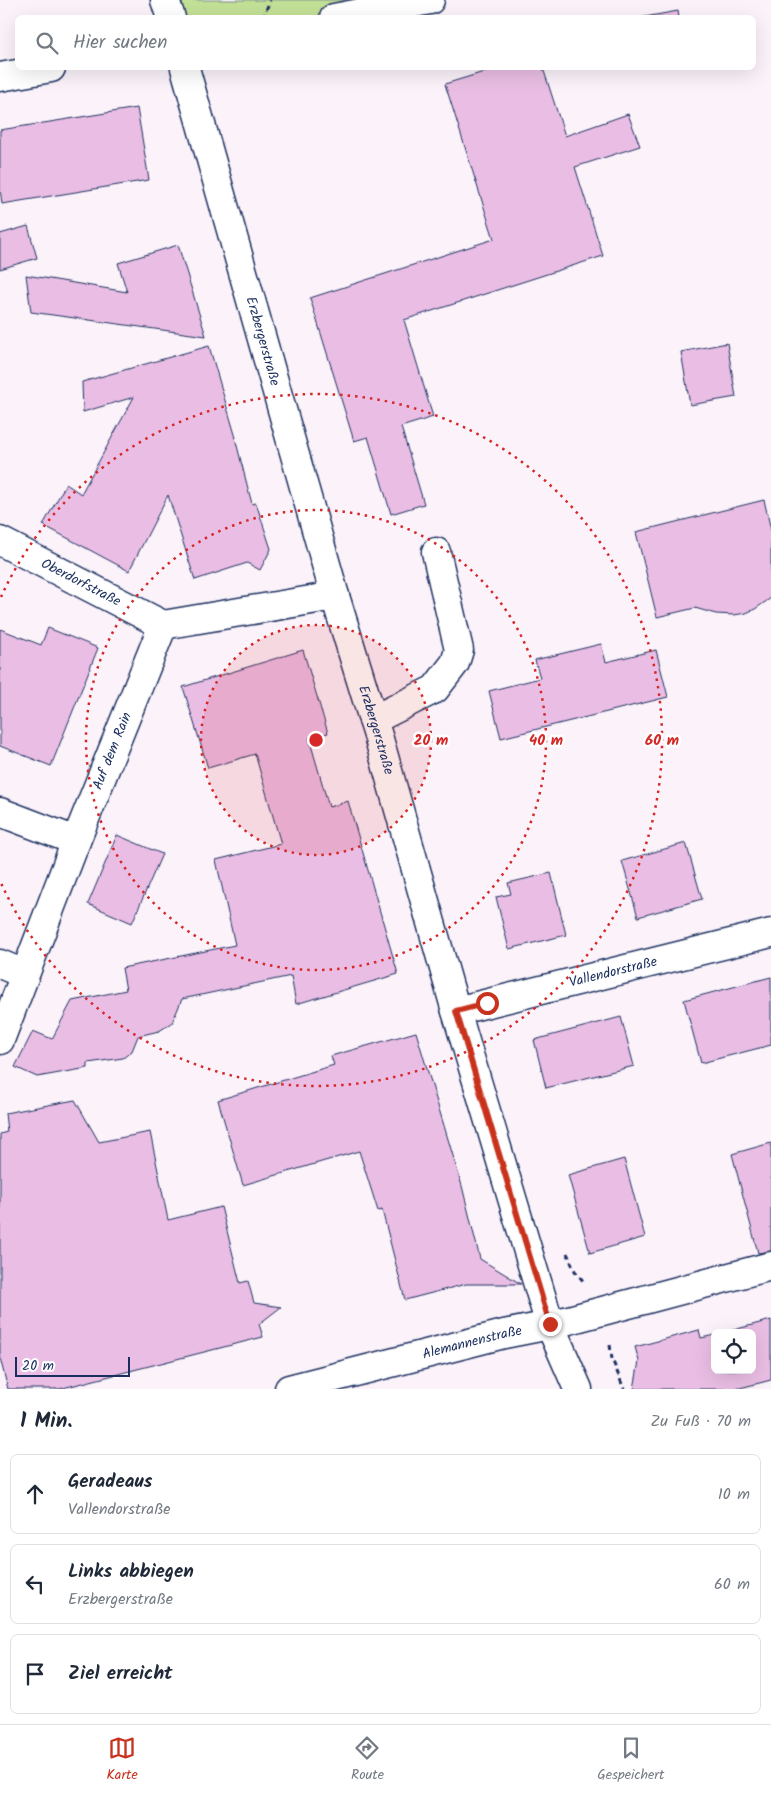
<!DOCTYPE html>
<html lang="de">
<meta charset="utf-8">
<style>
:root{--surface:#fff;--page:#f6f6f7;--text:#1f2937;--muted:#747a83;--line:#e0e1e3;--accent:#c8321e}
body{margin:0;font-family:Kalam,sans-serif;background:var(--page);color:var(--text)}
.controls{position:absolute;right:15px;bottom:15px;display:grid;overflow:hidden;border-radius:8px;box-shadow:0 5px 20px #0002}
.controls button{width:45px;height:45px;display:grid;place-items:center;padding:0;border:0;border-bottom:1px solid var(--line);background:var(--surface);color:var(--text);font:25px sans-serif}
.scale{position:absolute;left:15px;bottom:12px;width:115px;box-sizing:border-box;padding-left:5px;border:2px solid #1b2f5e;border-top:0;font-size:14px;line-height:18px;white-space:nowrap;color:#1b2f5e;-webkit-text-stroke:4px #fff;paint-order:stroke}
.stop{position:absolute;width:15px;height:15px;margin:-11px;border:4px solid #c8321e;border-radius:50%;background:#fff}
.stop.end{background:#c8321e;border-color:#fff;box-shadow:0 1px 5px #0008}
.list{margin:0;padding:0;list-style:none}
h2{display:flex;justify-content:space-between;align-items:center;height:65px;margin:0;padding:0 20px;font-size:21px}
h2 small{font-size:16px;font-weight:400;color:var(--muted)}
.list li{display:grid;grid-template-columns:32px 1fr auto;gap:15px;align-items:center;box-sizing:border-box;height:80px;margin:0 10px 10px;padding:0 10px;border:1px solid var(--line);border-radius:8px}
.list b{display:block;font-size:19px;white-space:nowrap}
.list p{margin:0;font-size:16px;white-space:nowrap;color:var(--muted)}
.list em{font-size:16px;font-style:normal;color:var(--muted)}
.icon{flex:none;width:28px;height:28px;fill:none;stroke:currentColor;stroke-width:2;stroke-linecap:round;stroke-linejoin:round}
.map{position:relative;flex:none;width:771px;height:1389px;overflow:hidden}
.search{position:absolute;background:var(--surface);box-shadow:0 5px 20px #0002;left:15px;right:15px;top:15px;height:55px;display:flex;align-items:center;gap:12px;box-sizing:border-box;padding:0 18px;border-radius:8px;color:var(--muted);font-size:19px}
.sheet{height:335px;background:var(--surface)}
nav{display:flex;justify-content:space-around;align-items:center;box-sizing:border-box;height:70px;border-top:1px solid var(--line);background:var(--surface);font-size:14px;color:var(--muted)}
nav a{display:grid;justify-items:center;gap:2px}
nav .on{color:var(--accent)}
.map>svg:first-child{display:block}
.green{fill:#c3e097;stroke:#6f887a}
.building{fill:#eabee4;stroke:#1b2f5e}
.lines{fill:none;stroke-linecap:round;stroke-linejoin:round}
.minor-casing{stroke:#1b2f5e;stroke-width:31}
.path{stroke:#1b2f5e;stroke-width:3;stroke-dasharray:5 4;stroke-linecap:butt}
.minor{stroke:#fff;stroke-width:28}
.route{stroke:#c8321e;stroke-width:6}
.ring{fill:none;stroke:#d62828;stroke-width:2.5;stroke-dasharray:2.5 5}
.labels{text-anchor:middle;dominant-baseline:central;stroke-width:5;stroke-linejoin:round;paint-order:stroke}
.street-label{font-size:14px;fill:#1b2f5e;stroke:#fff}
.centre{fill:#d62828;stroke:#fff;stroke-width:2.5}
.ring-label{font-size:15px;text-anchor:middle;font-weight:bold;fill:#d62828;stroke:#fff;stroke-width:5;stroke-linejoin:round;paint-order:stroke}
</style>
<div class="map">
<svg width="771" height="1389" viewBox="0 0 771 1389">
<rect width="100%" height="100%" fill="#fbf2fa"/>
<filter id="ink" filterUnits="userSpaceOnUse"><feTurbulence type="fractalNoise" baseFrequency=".02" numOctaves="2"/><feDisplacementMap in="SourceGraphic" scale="10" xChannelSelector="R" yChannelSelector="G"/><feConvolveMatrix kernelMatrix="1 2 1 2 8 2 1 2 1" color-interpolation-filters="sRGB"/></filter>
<g filter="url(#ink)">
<path class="green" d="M 165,0 L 430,0 L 334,18 L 171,17 Z"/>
<path class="building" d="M 678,11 L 679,18 L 639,18 Z
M 497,68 L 543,68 L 565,136 L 628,114 L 640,146 L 575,167 L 603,256 L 404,320 L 433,417 L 401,427 L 424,504 L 391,514 L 368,437 L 354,441 L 310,298 L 494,239 L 445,84 Z
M 137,108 L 149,180 L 2,204 L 0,189 L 0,130 Z
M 28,226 L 37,258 L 0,269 L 0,234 Z
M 178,245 L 206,336 L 31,312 L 26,275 L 127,292 L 118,263 Z
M 727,343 L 736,397 L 690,405 L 681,352 Z
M 209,346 L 236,438 L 235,438 L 252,504 L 256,503 L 271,549 L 260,570 L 247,563 L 195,580 L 168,495 L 129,571 L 43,525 L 66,484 L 81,494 L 134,397 L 83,412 L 82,382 Z
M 764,500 L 771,530 L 771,598 L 755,609 L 746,613 L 734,615 L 716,614 L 695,608 L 657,617 L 636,532 Z
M 48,628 L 98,648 L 51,766 L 0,746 L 0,629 L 41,645 Z
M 601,644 L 606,662 L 656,650 L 668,697 L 501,738 L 489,691 L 540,678 L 535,660 Z
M 303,650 L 328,733 L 309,738 L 329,807 L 348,801 L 398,974 L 296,1004 L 291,976 L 182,999 L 172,1023 L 159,1031 L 138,1036 L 132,1051 L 123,1058 L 88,1063 L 88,1068 L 37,1077 L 15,1067 L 33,1031 L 52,1039 L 72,1001 L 126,990 L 122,968 L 235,945 L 216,860 L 281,844 L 255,754 L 208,768 L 183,687 Z
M 117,835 L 162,854 L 132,923 L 88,904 Z
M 686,843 L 702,899 L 638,917 L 622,861 Z
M 551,873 L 566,935 L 509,949 L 496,897 L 511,894 L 508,883 Z
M 771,977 L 771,1045 L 701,1063 L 684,1000 Z
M 621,1017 L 634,1066 L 546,1088 L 534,1040 Z
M 416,1032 L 462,1186 L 480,1259 L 521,1284 L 466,1284 L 405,1300 L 382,1210 L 378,1211 L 359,1151 L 243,1185 L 218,1100 L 334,1065 L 331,1056 Z
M 75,1100 L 99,1142 L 150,1132 L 168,1220 L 221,1207 L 240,1283 L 248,1281 L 254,1303 L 281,1307 L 259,1324 L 263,1337 L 59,1389 L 8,1389 L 0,1358 L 0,1134 L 7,1132 L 5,1113 Z
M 771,1143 L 771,1251 L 758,1253 L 732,1154 Z
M 624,1159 L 645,1237 L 590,1253 L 568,1175 Z
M 771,1320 L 771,1380 L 736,1389 L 634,1389 L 639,1361 L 635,1347 L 699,1330 L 701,1338 L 715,1335 L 715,1370 L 752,1370 L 752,1333 L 722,1333 Z"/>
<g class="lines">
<defs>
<g id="minor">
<path d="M 165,0 L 171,18"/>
<path d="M 334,18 L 430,0"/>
<path id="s1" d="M 185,68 L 335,596 L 379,739 L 456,1011 L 550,1325 L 578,1389"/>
<path d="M 0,77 L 51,68"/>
<path id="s2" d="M 0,541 L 163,625"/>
<path d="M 373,720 L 435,689 L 455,663 L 459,650 L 436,552"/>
<path d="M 0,812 L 76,841"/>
<path d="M 0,964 L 24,974"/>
<path id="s3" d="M 456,1011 L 771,933"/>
<path id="s4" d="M 0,1040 L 76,841 L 163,625 L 335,596"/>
<path id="s5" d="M 289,1389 L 504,1334 L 550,1325 L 771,1266"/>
</g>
</defs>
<use href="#minor" class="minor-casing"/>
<path class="path" d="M 263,18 L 270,0
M 567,1253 L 575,1271 L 584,1282
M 610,1345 L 612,1359 L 624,1389"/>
<use href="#minor" class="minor"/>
</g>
</g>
<g class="lines" filter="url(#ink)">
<path class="route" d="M 487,1003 L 456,1011 L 550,1324"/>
</g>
<circle cx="316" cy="740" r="115" fill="#d62828" fill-opacity=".12"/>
<g class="ring">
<circle cx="316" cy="740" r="115"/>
<circle cx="316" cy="740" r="230"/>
<path d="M1 597A346 346 0 1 1 1 883"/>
</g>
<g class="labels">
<g class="street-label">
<text stroke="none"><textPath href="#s1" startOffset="284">Erzbergerstraße</textPath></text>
<text stroke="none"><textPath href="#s2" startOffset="91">Oberdorfstraße</textPath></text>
<text stroke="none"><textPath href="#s1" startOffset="689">Erzbergerstraße</textPath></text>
<text stroke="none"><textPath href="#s4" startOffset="310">Auf dem Rain</textPath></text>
<text stroke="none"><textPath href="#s3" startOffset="162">Vallendorstraße</textPath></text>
<text stroke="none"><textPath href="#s5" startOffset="189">Alemannenstraße</textPath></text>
</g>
</g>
<circle cx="316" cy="740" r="8" class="centre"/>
<g class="ring-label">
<text x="431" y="745">20 m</text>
<text x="546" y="745">40 m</text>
<text x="662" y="745">60 m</text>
</g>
</svg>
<div class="controls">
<button><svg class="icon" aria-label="locate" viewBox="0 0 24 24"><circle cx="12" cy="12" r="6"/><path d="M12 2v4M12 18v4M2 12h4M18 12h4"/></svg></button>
</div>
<div class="scale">20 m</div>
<div class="stop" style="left:487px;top:1003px"></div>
<div class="stop end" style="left:550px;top:1324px"></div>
<div class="search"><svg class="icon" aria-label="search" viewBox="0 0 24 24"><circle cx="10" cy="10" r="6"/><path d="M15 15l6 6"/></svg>Hier suchen</div>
</div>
<section class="sheet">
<h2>1 Min.<small>Zu Fuß · 70 m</small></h2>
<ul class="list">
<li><svg class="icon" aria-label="ahead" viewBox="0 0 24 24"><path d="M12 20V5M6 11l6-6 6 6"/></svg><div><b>Geradeaus</b><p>Vallendorstraße</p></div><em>10 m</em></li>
<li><svg class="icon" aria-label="left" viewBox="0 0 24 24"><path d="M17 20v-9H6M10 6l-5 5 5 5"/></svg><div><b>Links abbiegen</b><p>Erzbergerstraße</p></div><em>60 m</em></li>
<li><svg class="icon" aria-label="arrive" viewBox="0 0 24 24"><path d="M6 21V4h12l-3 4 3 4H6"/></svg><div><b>Ziel erreicht</b></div></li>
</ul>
</section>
<nav>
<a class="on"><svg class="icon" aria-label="map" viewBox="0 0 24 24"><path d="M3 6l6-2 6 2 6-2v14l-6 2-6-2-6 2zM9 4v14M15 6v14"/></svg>Karte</a>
<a><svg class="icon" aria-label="directions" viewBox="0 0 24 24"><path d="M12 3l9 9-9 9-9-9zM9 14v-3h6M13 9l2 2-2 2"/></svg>Route</a>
<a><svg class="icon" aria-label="saved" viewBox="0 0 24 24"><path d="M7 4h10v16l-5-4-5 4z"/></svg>Gespeichert</a>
</nav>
